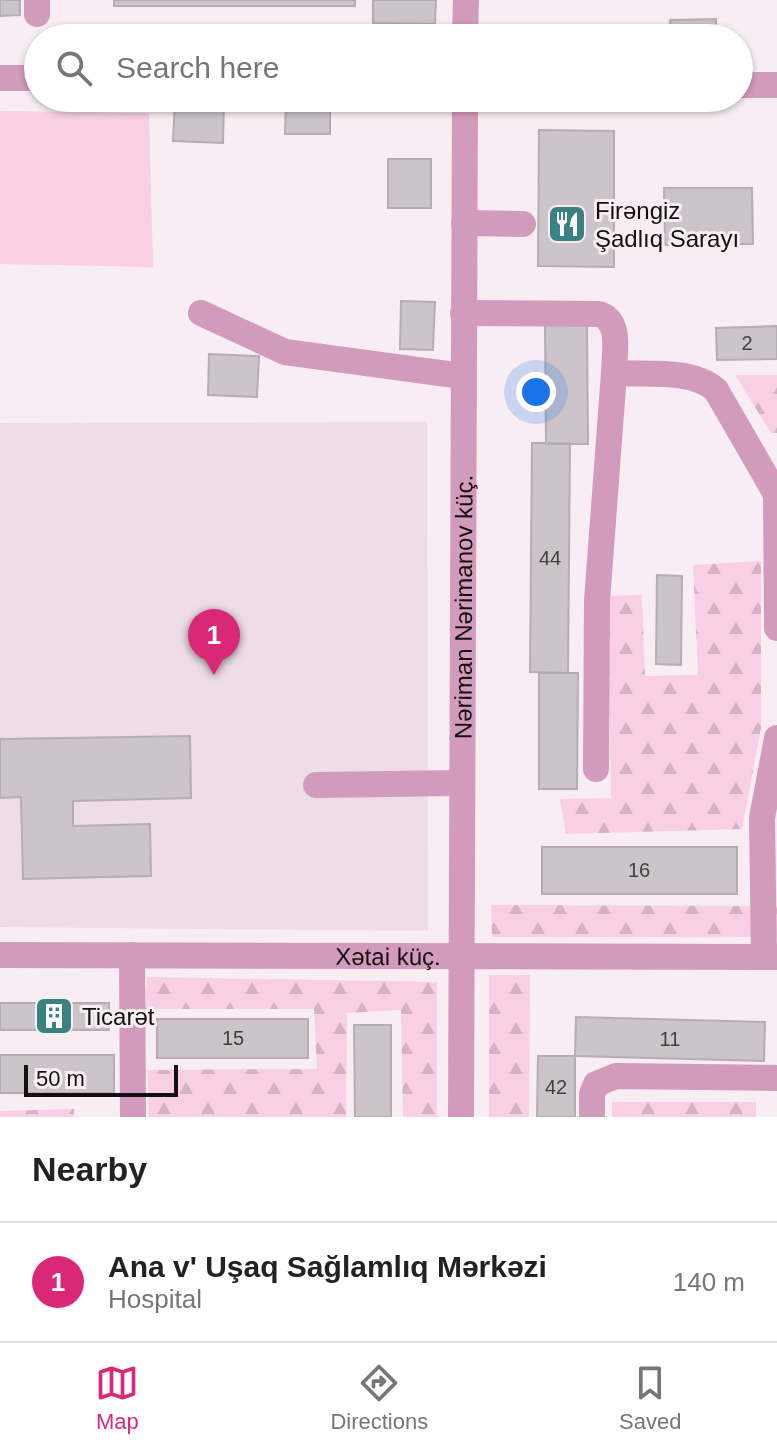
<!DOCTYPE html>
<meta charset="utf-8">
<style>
:root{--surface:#fff;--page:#f2f2f2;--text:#222;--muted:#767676;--line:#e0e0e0;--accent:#db2777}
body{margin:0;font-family:Arial,sans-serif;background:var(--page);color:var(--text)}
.scale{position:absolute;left:24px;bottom:20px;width:154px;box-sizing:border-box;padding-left:8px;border:4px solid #131011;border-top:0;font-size:22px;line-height:28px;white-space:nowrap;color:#131011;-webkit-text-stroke:6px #f7edf2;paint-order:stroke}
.you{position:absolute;left:536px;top:392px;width:28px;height:28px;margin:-20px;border:6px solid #fff;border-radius:50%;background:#1a73e8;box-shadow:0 0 0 12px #1a73e833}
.badge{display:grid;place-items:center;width:52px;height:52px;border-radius:50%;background:var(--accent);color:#fff;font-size:26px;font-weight:700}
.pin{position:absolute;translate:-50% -66px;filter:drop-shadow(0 2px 4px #0008)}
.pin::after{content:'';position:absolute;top:42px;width:28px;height:24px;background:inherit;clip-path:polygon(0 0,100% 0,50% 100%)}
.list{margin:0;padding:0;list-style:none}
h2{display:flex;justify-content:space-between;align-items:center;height:104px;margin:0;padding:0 32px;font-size:34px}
h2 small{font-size:26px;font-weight:400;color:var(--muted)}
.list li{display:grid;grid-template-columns:52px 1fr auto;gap:24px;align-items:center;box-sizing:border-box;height:120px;padding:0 32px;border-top:2px solid var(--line)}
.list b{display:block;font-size:30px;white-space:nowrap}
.list p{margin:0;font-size:26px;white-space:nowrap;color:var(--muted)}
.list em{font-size:26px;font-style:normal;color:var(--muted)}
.icon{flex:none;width:44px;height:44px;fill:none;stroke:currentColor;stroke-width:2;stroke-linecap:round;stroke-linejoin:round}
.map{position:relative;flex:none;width:777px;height:1117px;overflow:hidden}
.search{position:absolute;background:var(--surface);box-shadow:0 2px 6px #0004;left:24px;right:24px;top:24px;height:88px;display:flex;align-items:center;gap:20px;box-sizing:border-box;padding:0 28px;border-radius:44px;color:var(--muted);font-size:30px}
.sheet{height:224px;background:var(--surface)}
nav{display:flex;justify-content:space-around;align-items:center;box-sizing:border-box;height:112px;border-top:2px solid var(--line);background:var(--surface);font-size:22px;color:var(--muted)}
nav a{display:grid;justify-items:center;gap:4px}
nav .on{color:var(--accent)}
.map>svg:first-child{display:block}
.built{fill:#eedde6}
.green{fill:#f9cfe6}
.forest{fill:url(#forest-firs)}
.building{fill:#cdc4c9;stroke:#b6adb2;stroke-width:2}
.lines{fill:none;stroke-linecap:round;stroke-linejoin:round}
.minor{stroke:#d39bbb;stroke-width:26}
.labels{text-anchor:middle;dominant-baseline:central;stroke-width:6;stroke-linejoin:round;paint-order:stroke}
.number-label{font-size:20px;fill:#423d3f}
.poi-label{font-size:24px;fill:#131011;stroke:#f7edf2;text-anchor:start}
.street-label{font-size:24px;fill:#131011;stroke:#f7edf2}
</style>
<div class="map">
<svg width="777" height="1117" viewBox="0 0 777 1117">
<defs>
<pattern id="forest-firs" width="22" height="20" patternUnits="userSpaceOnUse" patternTransform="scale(2)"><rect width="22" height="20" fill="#f9cfe6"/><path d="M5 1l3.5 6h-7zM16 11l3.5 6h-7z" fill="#d5b1c4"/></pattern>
</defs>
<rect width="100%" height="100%" fill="#f7edf2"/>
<path class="built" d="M 427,422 L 428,931 L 0,927 L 0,423 Z"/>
<path class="green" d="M 0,111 L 149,113 L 153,267 L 0,264 Z"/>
<path class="forest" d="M 735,375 L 777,375 L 777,433 L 771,433 Z
M 761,561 L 761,728 L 742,829 L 566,834 L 560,799 L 611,798 L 608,596 L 642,595 L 645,676 L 698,675 L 693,565 Z
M 491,905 L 777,906 L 777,937 L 492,937 Z
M 489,975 L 530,975 L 529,1117 L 489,1117 Z
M 147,977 L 437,982 L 437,1117 L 403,1117 L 401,1010 L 347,1013 L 346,1117 L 149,1117 L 148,1070 L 317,1069 L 314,1009 L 144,1009 Z
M 612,1102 L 756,1102 L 756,1117 L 612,1117 Z
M 74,1109 L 74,1117 L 0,1117 L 0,1111 Z"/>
<path class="building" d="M 0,0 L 20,0 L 20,15 L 0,16 Z
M 114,0 L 355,0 L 355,6 L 114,6 Z
M 373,0 L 436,0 L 435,24 L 373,23 Z
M 716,19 L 716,38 L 671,38 L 670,20 Z
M 240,98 L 273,98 L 273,107 L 240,106 Z
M 175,100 L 224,102 L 223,143 L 173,141 Z
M 286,104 L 330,105 L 330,134 L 285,134 Z
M 539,130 L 614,131 L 614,267 L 538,266 Z
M 388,159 L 431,159 L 431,208 L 388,208 Z
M 664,188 L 752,188 L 753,244 L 665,245 Z
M 401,301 L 435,302 L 433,350 L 400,349 Z
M 545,325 L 587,325 L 588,444 L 546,444 Z
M 777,326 L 777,359 L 717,360 L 716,328 Z
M 209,354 L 259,356 L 257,397 L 208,395 Z
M 532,443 L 570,443 L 568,673 L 530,672 Z
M 657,575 L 682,576 L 681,665 L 656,664 Z
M 539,673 L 578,673 L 577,789 L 539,789 Z
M 190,736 L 191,798 L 73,801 L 73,826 L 150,824 L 151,876 L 23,879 L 21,797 L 0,798 L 0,739 Z
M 542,847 L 737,847 L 737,894 L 542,894 Z
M 0,1003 L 109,1003 L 109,1030 L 0,1030 Z
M 576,1017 L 765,1022 L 764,1061 L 575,1056 Z
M 157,1019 L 308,1019 L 308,1058 L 157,1058 Z
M 354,1025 L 391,1025 L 391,1117 L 355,1117 Z
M 0,1055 L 114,1055 L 114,1093 L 0,1093 Z
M 538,1056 L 575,1056 L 575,1117 L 537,1117 Z"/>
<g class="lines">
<g class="minor">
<path d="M 37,0 L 37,14"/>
<path d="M 465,38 L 466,0"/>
<path d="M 0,78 L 38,78"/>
<path d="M 739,85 L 777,85"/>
<path d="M 464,223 L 523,224"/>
<path d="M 201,313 L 285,352 L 462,376"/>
<path d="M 463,313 L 599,314 C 622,321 614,354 614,373 C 646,375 691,368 716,390 L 776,494 L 777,628"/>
<path d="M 596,769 L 597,601 L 614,373"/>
<path d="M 316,785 L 461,783"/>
<path id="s1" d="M 0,955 L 777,957"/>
<path d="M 132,955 L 133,1117"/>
<path d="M 764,957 L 762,818 L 777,738"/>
<path id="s2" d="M 461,1117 L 465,98"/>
<path d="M 592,1117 L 592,1094 L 596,1084 L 616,1076 L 777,1078"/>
</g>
</g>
<defs>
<symbol id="restaurant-square" viewBox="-11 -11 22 22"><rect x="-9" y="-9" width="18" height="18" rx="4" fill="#3a8281" stroke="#f7edf2"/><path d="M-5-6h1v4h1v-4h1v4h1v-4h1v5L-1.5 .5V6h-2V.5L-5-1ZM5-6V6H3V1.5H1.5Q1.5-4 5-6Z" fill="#fff"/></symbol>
<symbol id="building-square" viewBox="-11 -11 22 22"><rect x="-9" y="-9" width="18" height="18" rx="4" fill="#3a8281" stroke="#f7edf2"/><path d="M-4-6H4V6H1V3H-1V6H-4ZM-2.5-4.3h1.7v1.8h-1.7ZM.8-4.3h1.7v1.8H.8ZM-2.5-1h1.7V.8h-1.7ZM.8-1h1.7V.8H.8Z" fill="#fff"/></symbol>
</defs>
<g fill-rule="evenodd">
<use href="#restaurant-square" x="545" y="202" width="44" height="44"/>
<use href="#building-square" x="32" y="994" width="44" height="44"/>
</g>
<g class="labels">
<g class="number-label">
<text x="747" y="343">2</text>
<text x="550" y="558">44</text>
<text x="639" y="870">16</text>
<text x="233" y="1038">15</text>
<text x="670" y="1039">11</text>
<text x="556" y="1087">42</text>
</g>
<g class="poi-label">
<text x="595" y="210">Firəngiz<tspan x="595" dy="28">Şadlıq Sarayı</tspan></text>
<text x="82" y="1016">Ticarət</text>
</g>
<g class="street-label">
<text stroke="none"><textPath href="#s2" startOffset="510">Nəriman Nərimanov küç.</textPath></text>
<text stroke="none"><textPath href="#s1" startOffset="388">Xətai küç.</textPath></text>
</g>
</g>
</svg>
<div class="scale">50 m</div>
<div class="you"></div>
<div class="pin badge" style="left:214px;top:675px">1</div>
<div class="search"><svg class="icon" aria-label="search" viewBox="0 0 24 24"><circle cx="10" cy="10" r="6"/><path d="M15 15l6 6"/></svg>Search here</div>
</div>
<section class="sheet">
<h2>Nearby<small></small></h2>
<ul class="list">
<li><span class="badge">1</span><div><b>Ana v' Uşaq Sağlamlıq Mərkəzi</b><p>Hospital</p></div><em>140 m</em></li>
</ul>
</section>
<nav>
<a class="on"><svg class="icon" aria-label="map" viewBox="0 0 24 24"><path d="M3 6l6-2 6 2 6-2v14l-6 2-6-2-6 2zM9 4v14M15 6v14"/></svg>Map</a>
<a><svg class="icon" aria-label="directions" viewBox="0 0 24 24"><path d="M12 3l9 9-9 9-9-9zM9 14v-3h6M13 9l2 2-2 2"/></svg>Directions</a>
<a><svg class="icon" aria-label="saved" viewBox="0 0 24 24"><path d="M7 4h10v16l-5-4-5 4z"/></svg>Saved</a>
</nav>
